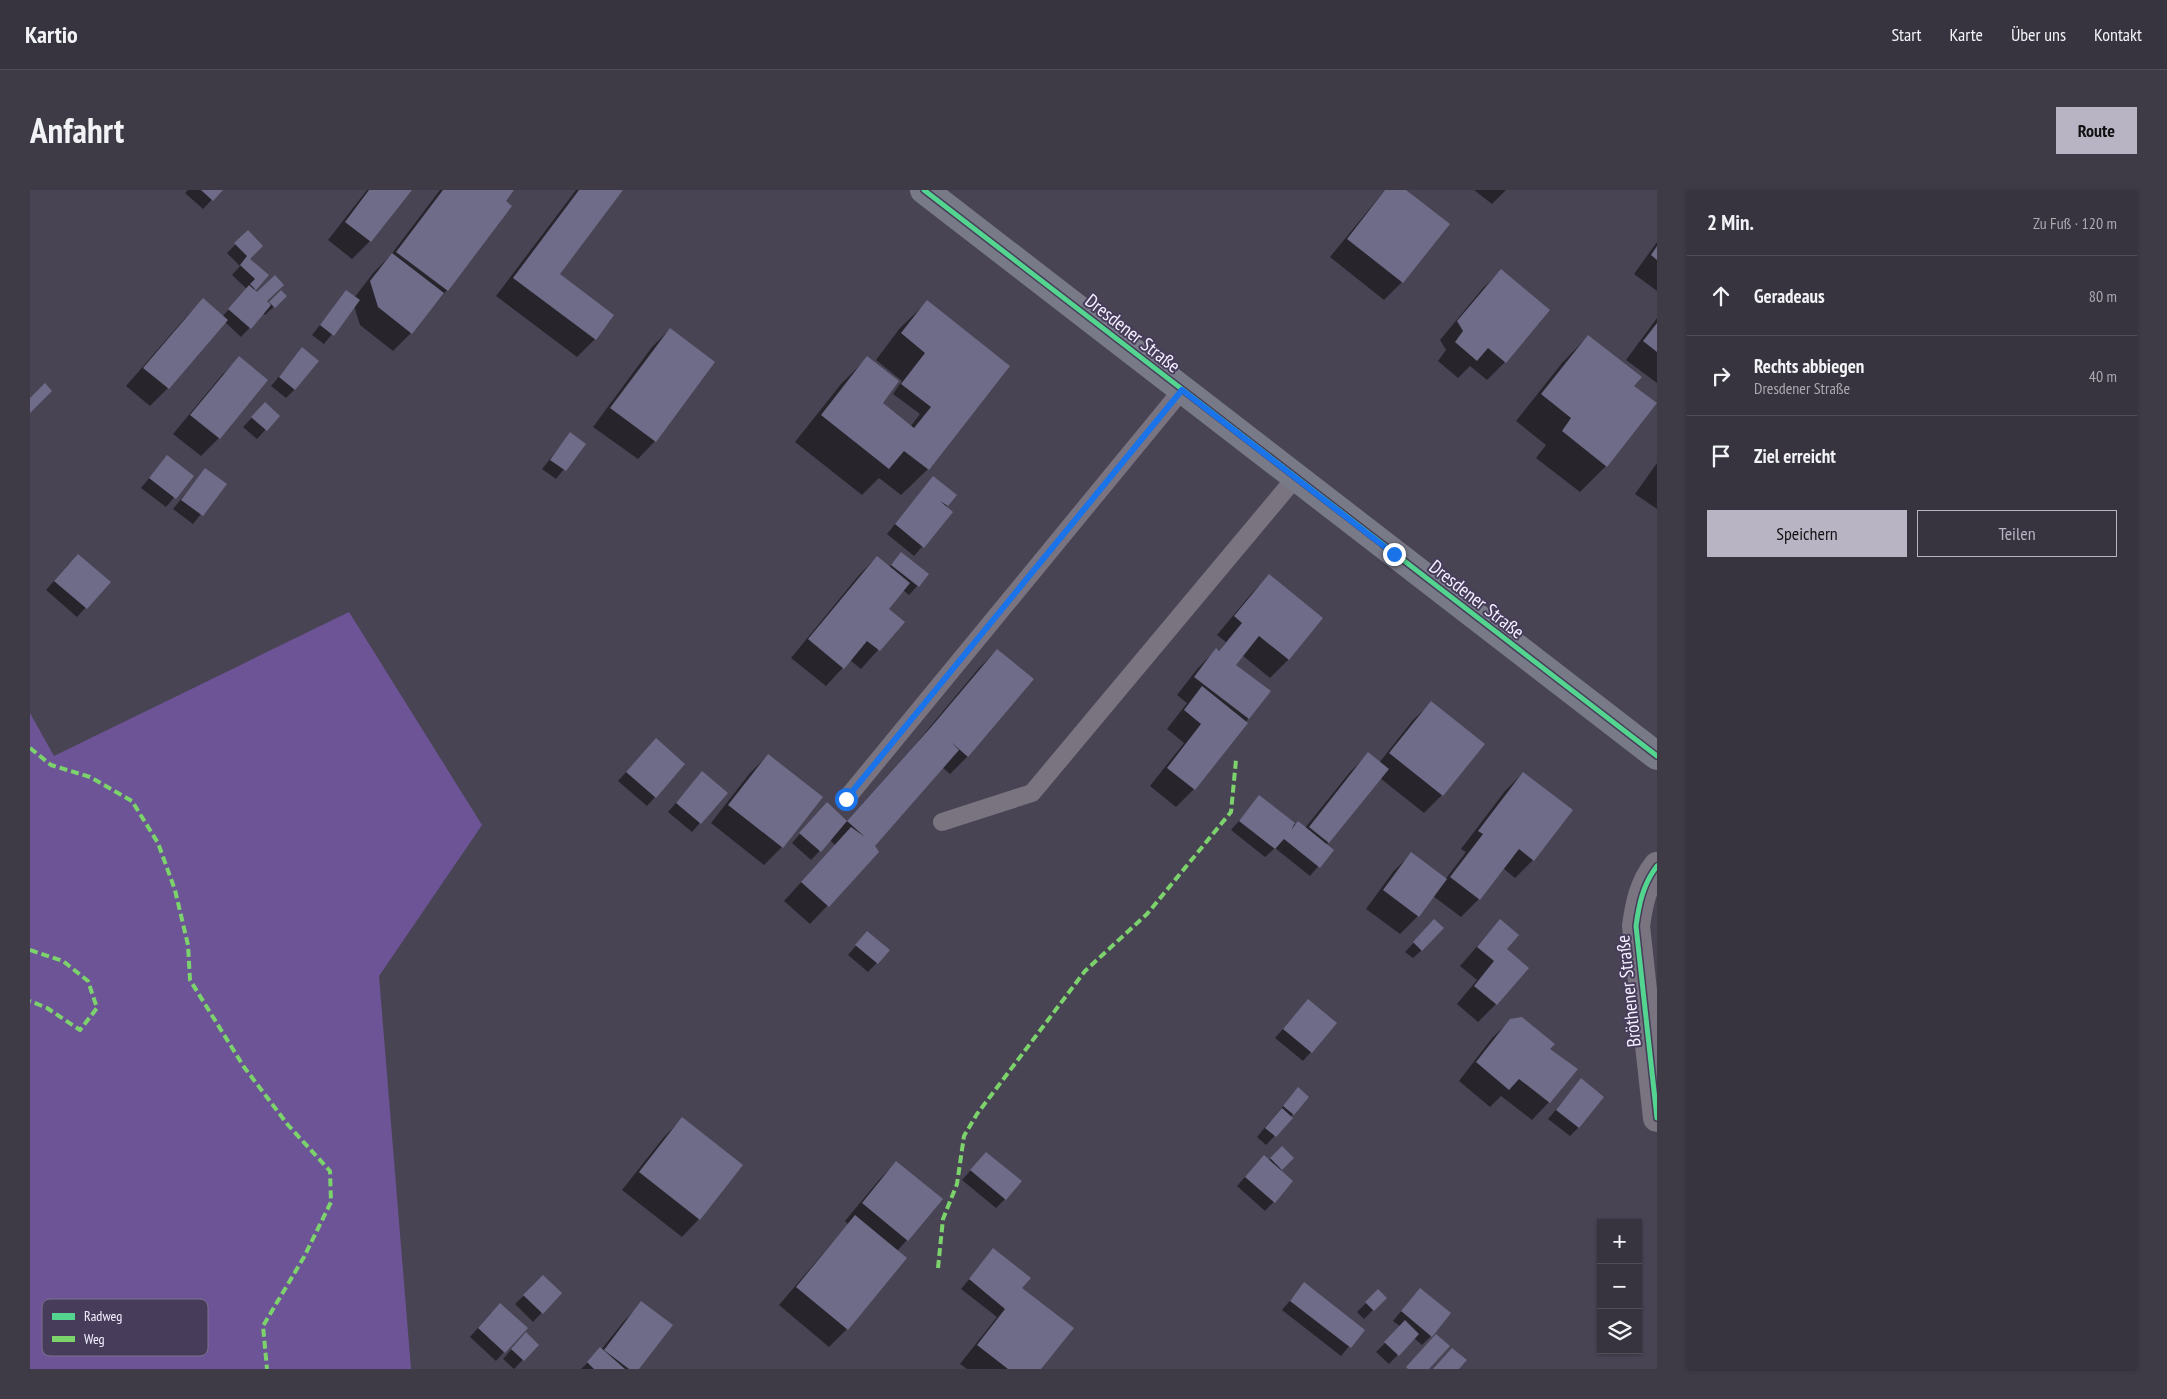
<!DOCTYPE html>
<html lang="de">
<meta charset="utf-8">
<style>
:root{--surface:#37333f;--page:#3e3b46;--text:#f1f3f6;--muted:#aaaab0;--line:#514e59;--accent:#b8b4c3}
body{margin:0;font-family:"PT Sans Narrow",sans-serif;background:var(--page);color:var(--text)}
.controls{position:absolute;right:15px;bottom:15px;display:grid;overflow:hidden;border-radius:0px;box-shadow:0 1px 4px #0004}
.controls button{width:45px;height:45px;display:grid;place-items:center;padding:0;border:0;border-bottom:1px solid var(--line);background:var(--surface);color:var(--text);font:25px sans-serif}
.stop{position:absolute;width:15px;height:15px;margin:-11px;border:4px solid #1a73e8;border-radius:50%;background:#fff}
.stop.end{background:#1a73e8;border-color:#fff;box-shadow:0 1px 5px #0008}
.list{margin:0;padding:0;list-style:none}
h2{display:flex;justify-content:space-between;align-items:center;height:65px;margin:0;padding:0 20px;font-size:21px}
h2 small{font-size:16px;font-weight:400;color:var(--muted)}
.list li{display:grid;grid-template-columns:32px 1fr auto;gap:15px;align-items:center;box-sizing:border-box;height:80px;padding:0 20px;border-top:1px solid var(--line)}
.list b{display:block;font-size:19px;white-space:nowrap}
.list p{margin:0;font-size:16px;white-space:nowrap;color:var(--muted)}
.list em{font-size:16px;font-style:normal;color:var(--muted)}
.actions{display:flex;gap:10px;padding:15px 20px}
.actions a{flex:1;padding:11px 0;border:1px solid var(--accent);border-radius:0px;text-align:center;font-size:18px;color:var(--accent)}
.actions .main{background:var(--accent);color:#111}
.icon{flex:none;width:28px;height:28px;fill:none;stroke:currentColor;stroke-width:2;stroke-linecap:round;stroke-linejoin:round}
.map{position:relative;flex:none;width:1627px;height:1179px;overflow:hidden;border-radius:0px}
header{display:flex;align-items:center;gap:30px;box-sizing:border-box;height:70px;padding:0 25px;background:var(--surface);border-bottom:1px solid var(--line)}
header strong{font-size:24px}
nav{display:flex;gap:28px;margin-inline-start:auto;font-size:18px}
.intro{display:flex;align-items:center;justify-content:space-between;box-sizing:border-box;height:120px;padding:0 30px}
h1{margin:0;font-size:35px}
.button{padding:12px 22px;border-radius:0px;background:var(--accent);color:#111;font-size:18px;font-weight:700}
main{display:flex;gap:30px;padding:0 30px}
aside{flex:1;background:var(--surface);border-radius:0px;box-shadow:0 1px 4px #0004}
.map>svg:first-child{display:block}
.green{fill:#6d5496}
.shadow{fill:#0007}
.building{fill:#6e6c88}
.lines{fill:none;stroke-linecap:round;stroke-linejoin:round}
.lane{stroke:#797480;stroke-width:18}
.street{stroke:#797480;stroke-width:28}
.primary{stroke:#797a88;stroke-width:28}
.quiet{stroke:#7cd36c;stroke-width:4;stroke-dasharray:8 4;stroke-linecap:butt}
.cycleway-casing{stroke:#473d5b;stroke-width:8}
.cycleway{stroke:#53d58f;stroke-width:5}
.route{stroke:#1a73e8;stroke-width:6}
.labels{text-anchor:middle;dominant-baseline:central;stroke-width:4;stroke-linejoin:round;paint-order:stroke}
.street-label{font-size:19px;fill:#f4f0ff;stroke:#473d5b}
.key{fill:#473d5b;stroke:#7b738c;stroke-width:1}
.key-label{font-size:14px;fill:#f4f0ff}
</style>
<header>
<strong>Kartio</strong>
<nav><a>Start</a><a>Karte</a><a>Über uns</a><a>Kontakt</a></nav>
</header>
<div class="intro"><h1>Anfahrt</h1><a class="button">Route</a></div>
<main>
<div class="map">
<svg width="1627" height="1179" viewBox="0 0 1627 1179">
<rect width="100%" height="100%" fill="#494454"/>
<path class="green" d="M 319,422 L 452,635 L 349,786 L 381,1179 L 0,1179 L 0,523 L 24,566 Z"/>
<path class="shadow" d="M 158,0 L 191,0 L 173,19 L 155,3 Z
M 337,0 L 380,0 L 340,51 L 322,69 L 298,50 Z
M 410,0 L 483,0 L 417,100 L 381,143 L 363,161 L 330,135 L 324,116 L 294,154 L 282,145 L 316,102 L 324,108 L 344,82 L 360,66 Z
M 546,0 L 590,0 L 528,84 L 565,149 L 547,167 L 466,106 Z
M 1355,0 L 1374,0 L 1372,92 L 1354,110 L 1300,67 Z
M 1444,0 L 1476,0 L 1462,14 Z
M 218,42 L 218,69 L 237,85 L 223,100 L 239,115 L 251,102 L 255,106 L 235,125 L 233,123 L 211,147 L 195,132 L 138,198 L 120,216 L 96,196 L 155,128 L 173,110 L 192,127 L 217,99 L 202,85 L 210,76 L 197,63 Z
M 1627,52 L 1627,101 L 1604,84 Z
M 1471,81 L 1519,120 L 1475,172 L 1457,190 L 1440,176 L 1428,188 L 1408,171 L 1416,160 L 1410,150 L 1453,98 Z
M 897,112 L 979,176 L 898,279 L 871,305 L 849,288 L 832,305 L 765,252 L 811,194 L 837,168 L 851,213 L 881,236 L 890,224 L 863,204 L 872,191 L 846,170 L 870,138 Z
M 1627,128 L 1627,193 L 1596,170 Z
M 640,139 L 625,251 L 608,269 L 563,237 L 622,157 Z
M 1558,146 L 1603,196 L 1576,276 L 1550,302 L 1506,268 L 1516,255 L 1486,231 L 1532,173 Z
M 272,159 L 265,199 L 256,208 L 241,196 Z
M 209,168 L 236,190 L 189,248 L 171,266 L 143,244 L 191,186 Z
M 235,214 L 248,226 L 227,249 L 213,237 Z
M 540,244 L 554,254 L 526,289 L 512,279 Z
M 137,266 L 162,286 L 136,317 L 111,298 Z
M 1627,273 L 1627,319 L 1605,304 Z
M 175,280 L 195,294 L 163,334 L 143,319 Z
M 895,297 L 925,305 L 916,317 L 922,322 L 884,366 L 857,344 Z
M 871,364 L 898,384 L 879,405 L 873,400 L 857,420 L 873,432 L 831,479 L 820,470 L 796,496 L 761,468 L 829,385 L 847,367 L 859,377 Z
M 39,374 L 79,392 L 47,427 L 16,400 Z
M 1239,386 L 1292,428 L 1258,470 L 1240,488 L 1212,465 L 1205,474 L 1218,529 L 1164,599 L 1146,617 L 1120,596 L 1154,553 L 1137,539 L 1157,513 L 1147,505 L 1168,478 L 1186,460 L 1188,462 L 1196,452 L 1187,445 L 1221,404 Z
M 967,460 L 938,566 L 920,584 L 912,577 L 843,656 L 848,662 L 780,734 L 754,711 L 805,655 L 800,650 L 781,670 L 762,653 L 789,622 L 816,632 L 884,556 L 949,478 Z
M 1401,513 L 1453,554 L 1412,605 L 1394,623 L 1350,588 L 1296,655 L 1302,660 L 1280,686 L 1245,658 L 1235,667 L 1201,640 L 1230,607 L 1266,635 L 1275,638 L 1320,582 L 1338,564 L 1349,573 L 1383,530 Z
M 617,559 L 625,607 L 617,616 L 588,591 Z
M 738,565 L 752,657 L 734,675 L 681,633 L 720,583 Z
M 1493,583 L 1503,670 L 1485,688 L 1473,678 L 1449,709 L 1431,727 L 1403,706 L 1388,726 L 1370,744 L 1336,719 L 1363,682 L 1381,664 L 1415,690 L 1436,662 L 1431,659 L 1475,601 Z
M 664,592 L 696,603 L 662,642 L 638,622 Z
M 1470,730 L 1475,759 L 1466,814 L 1448,832 L 1427,814 L 1447,790 L 1430,776 Z
M 1396,740 L 1392,760 L 1383,768 L 1375,762 Z
M 829,752 L 859,760 L 838,782 L 818,765 Z
M 1278,810 L 1281,862 L 1273,871 L 1245,848 Z
M 1481,830 L 1518,859 L 1519,912 L 1502,930 L 1471,906 L 1460,917 L 1429,891 L 1462,848 Z
M 1551,890 L 1549,937 L 1540,946 L 1518,929 Z
M 1260,908 L 1263,924 L 1260,927 L 1262,928 L 1236,955 L 1227,947 Z
M 652,929 L 669,1029 L 652,1047 L 592,1000 L 634,947 Z
M 1252,958 L 1262,968 L 1249,981 L 1262,992 L 1235,1021 L 1207,996 L 1225,976 L 1238,971 Z
M 866,972 L 877,1050 L 867,1061 L 817,1139 L 799,1157 L 749,1115 L 818,1034 L 815,1031 L 849,990 Z
M 948,972 L 975,1009 L 966,1018 L 932,990 Z
M 964,1060 L 986,1103 L 1010,1179 L 937,1179 L 930,1174 L 967,1127 L 931,1099 Z
M 513,1087 L 530,1103 L 503,1132 L 485,1114 Z
M 1274,1094 L 1333,1140 L 1311,1166 L 1252,1120 Z
M 1348,1101 L 1355,1108 L 1334,1129 L 1327,1122 Z
M 1382,1108 L 1401,1146 L 1392,1155 L 1384,1148 L 1359,1174 L 1346,1162 L 1371,1137 L 1363,1131 Z
M 612,1113 L 608,1179 L 551,1179 L 571,1160 L 594,1131 Z
M 461,1123 L 474,1162 L 466,1171 L 440,1147 Z
M 487,1153 L 507,1155 L 484,1179 L 473,1169 Z"/>
<path class="building" d="M 171,0 L 193,0 L 183,11 Z
M 339,0 L 382,0 L 341,52 L 315,32 Z
M 413,0 L 484,0 L 476,11 L 482,16 L 418,101 L 366,62 Z
M 549,0 L 593,0 L 530,84 L 584,125 L 566,150 L 483,88 Z
M 1355,0 L 1376,0 L 1420,34 L 1373,93 L 1317,49 Z
M 218,40 L 233,56 L 220,69 L 239,85 L 226,100 L 220,94 L 225,89 L 210,75 L 217,66 L 204,53 Z
M 1627,56 L 1627,70 L 1621,65 Z
M 362,63 L 414,103 L 382,144 L 348,117 L 340,91 Z
M 1471,79 L 1520,120 L 1476,173 L 1458,158 L 1447,171 L 1425,152 L 1433,141 L 1427,131 Z
M 245,85 L 254,95 L 237,111 L 241,115 L 221,139 L 198,119 L 219,95 L 227,102 Z
M 251,100 L 257,106 L 245,118 L 239,112 Z
M 316,100 L 330,110 L 304,146 L 290,135 Z
M 173,108 L 198,130 L 139,199 L 113,178 Z
M 897,110 L 980,176 L 899,280 L 874,261 L 859,279 L 791,225 L 837,166 L 869,191 L 853,213 L 884,238 L 901,217 L 871,194 L 895,163 L 871,143 Z
M 1627,133 L 1627,162 L 1613,151 Z
M 640,138 L 685,172 L 626,252 L 580,218 Z
M 1558,145 L 1612,187 L 1604,196 L 1627,213 L 1577,277 L 1532,241 L 1541,228 L 1511,204 Z
M 272,157 L 289,171 L 265,200 L 249,187 Z
M 209,166 L 238,190 L 190,249 L 160,225 Z
M 15,193 L 22,201 L 0,223 L 0,208 Z
M 235,212 L 250,226 L 237,241 L 221,227 Z
M 540,242 L 556,254 L 536,281 L 520,270 Z
M 137,265 L 164,286 L 146,309 L 119,288 Z
M 175,278 L 197,294 L 173,326 L 151,310 Z
M 903,286 L 927,305 L 918,316 L 910,311 L 923,322 L 894,358 L 865,334 Z
M 871,362 L 899,384 L 889,397 L 861,375 Z
M 48,364 L 81,392 L 57,419 L 24,391 Z
M 847,366 L 880,393 L 859,419 L 875,432 L 850,461 L 837,451 L 814,479 L 778,449 Z
M 1239,384 L 1293,428 L 1259,470 L 1229,446 L 1206,475 L 1241,501 L 1219,529 L 1164,487 L 1186,458 L 1189,461 L 1212,433 L 1204,426 Z
M 967,459 L 1004,489 L 938,567 L 921,552 L 929,560 L 845,656 L 849,662 L 799,717 L 771,692 L 821,637 L 835,647 L 817,631 L 902,536 Z
M 1172,496 L 1218,533 L 1165,600 L 1137,578 L 1171,534 L 1154,520 Z
M 1401,511 L 1455,554 L 1413,606 L 1359,563 Z
M 626,548 L 655,574 L 626,608 L 596,582 Z
M 1338,562 L 1359,579 L 1299,653 L 1279,637 Z
M 738,564 L 793,607 L 753,658 L 698,615 Z
M 672,581 L 698,603 L 671,634 L 646,613 Z
M 1493,582 L 1543,620 L 1504,671 L 1489,659 L 1450,710 L 1420,687 L 1453,644 L 1448,641 Z
M 1229,605 L 1265,633 L 1261,640 L 1268,631 L 1304,660 L 1290,678 L 1254,649 L 1245,659 L 1209,631 Z
M 797,612 L 817,631 L 791,662 L 769,643 Z
M 1381,662 L 1417,689 L 1389,727 L 1353,700 Z
M 1404,729 L 1414,738 L 1392,761 L 1383,752 Z
M 1470,729 L 1489,745 L 1477,759 L 1499,778 L 1467,815 L 1444,796 L 1464,771 L 1447,757 Z
M 837,741 L 860,760 L 848,774 L 825,755 Z
M 1278,809 L 1307,833 L 1282,863 L 1253,839 Z
M 1492,827 L 1525,854 L 1520,859 L 1548,879 L 1520,913 L 1489,889 L 1479,900 L 1446,872 L 1480,829 Z
M 1551,888 L 1574,907 L 1549,938 L 1526,920 Z
M 1268,897 L 1279,907 L 1264,925 L 1253,916 Z
M 1252,918 L 1263,928 L 1246,947 L 1235,938 Z
M 652,927 L 713,975 L 670,1030 L 609,982 Z
M 1252,956 L 1264,968 L 1252,980 L 1240,968 Z
M 956,962 L 992,991 L 976,1010 L 940,980 Z
M 1234,965 L 1263,991 L 1245,1013 L 1215,987 Z
M 866,971 L 913,1009 L 878,1051 L 832,1013 Z
M 825,1025 L 877,1068 L 818,1140 L 766,1097 Z
M 963,1058 L 1001,1088 L 992,1098 L 1044,1138 L 1011,1179 L 978,1179 L 947,1155 L 975,1119 L 939,1089 Z
M 513,1085 L 532,1103 L 513,1124 L 493,1105 Z
M 1274,1092 L 1335,1140 L 1321,1158 L 1260,1111 Z
M 1390,1098 L 1421,1123 L 1402,1147 L 1371,1121 Z
M 1348,1099 L 1357,1108 L 1344,1121 L 1335,1112 Z
M 611,1111 L 643,1135 L 609,1179 L 599,1179 L 574,1160 Z
M 470,1113 L 498,1138 L 475,1163 L 448,1138 Z
M 1375,1130 L 1389,1144 L 1369,1166 L 1354,1152 Z
M 496,1142 L 509,1155 L 494,1171 L 481,1159 Z
M 1406,1144 L 1420,1156 L 1399,1179 L 1378,1179 L 1376,1177 Z
M 570,1157 L 595,1179 L 564,1179 L 557,1172 Z
M 1422,1158 L 1437,1170 L 1429,1179 L 1403,1179 Z"/>
<g class="lines">
<path class="lane" d="M 816,609 L 1152,200
M 912,632 L 1002,603 L 1266,287"/>
<path class="street" d="M 1627,676 C 1613,694 1609,714 1606,736 L 1627,928"/>
<path class="primary" d="M 894,0 L 1627,566"/>
<path class="quiet" d="M 0,558 L 21,575 L 60,587 L 102,611 L 128,653 L 145,700 L 158,755 L 160,790 L 214,877 L 258,935 L 300,981 L 301,1012 L 274,1067 L 233,1136 L 237,1179
M 0,760 L 33,771 L 58,791 L 67,818 L 50,840 L 17,818 L 0,811
M 908,1078 L 913,1029 L 927,994 L 934,946 L 947,924 L 1055,781 L 1117,724 L 1201,622 L 1206,570"/>
<defs>
<path id="cycleway" d="M 894,0 L 1627,566
M 1627,676 C 1613,694 1609,714 1606,736 L 1627,928"/>
</defs>
<use href="#cycleway" class="cycleway-casing"/>
<use href="#cycleway" class="cycleway"/>
</g>
<g class="lines">
<path class="route" d="M 816,609 L 1152,200 L 1364,364"/>
</g>
<g class="labels">
<g class="street-label">
<text transform="translate(1103 143) rotate(38)">Dresdener Straße</text>
<text transform="translate(1447 409) rotate(38)">Dresdener Straße</text>
<text transform="translate(1598 801) rotate(-96)">Bröthener Straße</text>
</g>
</g>
<rect x="12" y="1109" width="166" height="57" rx="8" class="key"/>
<rect x="22" y="1123" width="23" height="7" fill="#53d58f"/>
<rect x="22" y="1146" width="23" height="6" fill="#7cd36c"/>
<g class="key-label">
<text x="54" y="1131">Radweg</text>
<text x="54" y="1154">Weg</text>
</g>
</svg>
<div class="controls">
<button>+</button>
<button>−</button>
<button><svg class="icon" aria-label="layers" viewBox="0 0 24 24"><path d="M12 4l9 5-9 5-9-5zM3 14l9 5 9-5"/></svg></button>
</div>
<div class="stop" style="left:816px;top:609px"></div>
<div class="stop end" style="left:1364px;top:364px"></div>
</div>
<aside>
<h2>2 Min.<small>Zu Fuß · 120 m</small></h2>
<ul class="list">
<li><svg class="icon" aria-label="ahead" viewBox="0 0 24 24"><path d="M12 20V5M6 11l6-6 6 6"/></svg><div><b>Geradeaus</b></div><em>80 m</em></li>
<li><svg class="icon" aria-label="right" viewBox="0 0 24 24"><path d="M7 20v-9h11M14 6l5 5-5 5"/></svg><div><b>Rechts abbiegen</b><p>Dresdener Straße</p></div><em>40 m</em></li>
<li><svg class="icon" aria-label="arrive" viewBox="0 0 24 24"><path d="M6 21V4h12l-3 4 3 4H6"/></svg><div><b>Ziel erreicht</b></div></li>
</ul>
<div class="actions"><a class="main">Speichern</a><a>Teilen</a></div>
</aside>
</main>
